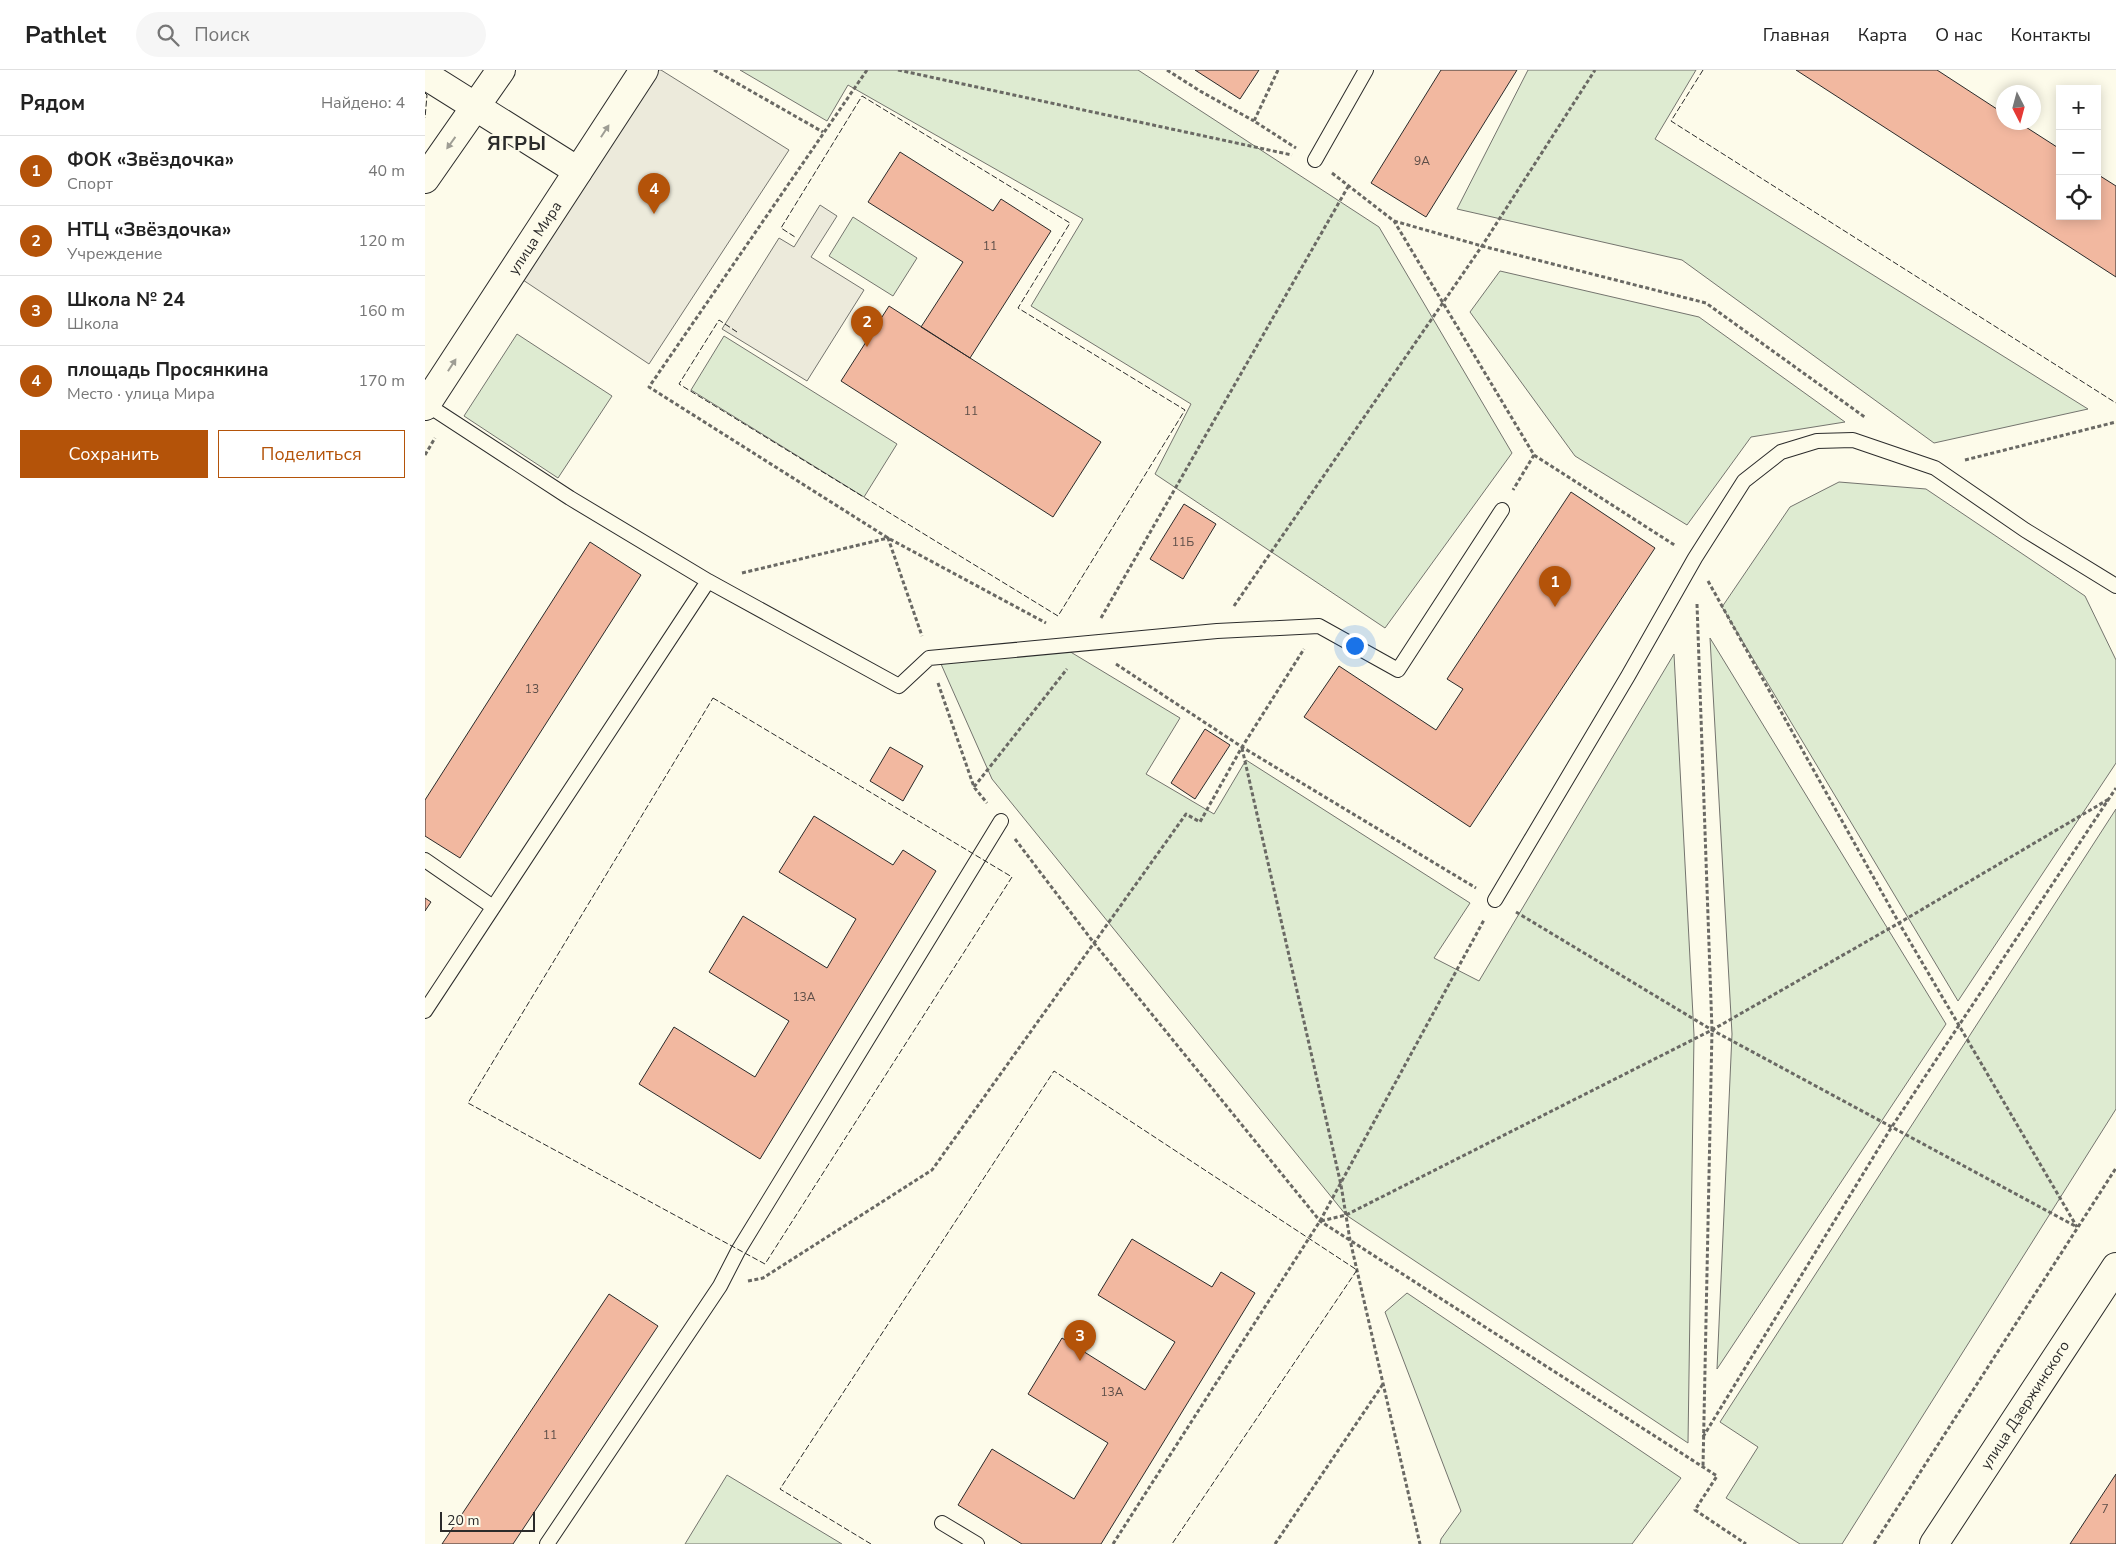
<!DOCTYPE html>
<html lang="ru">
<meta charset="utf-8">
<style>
:root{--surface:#fff;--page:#f6f6f6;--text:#222;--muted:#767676;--line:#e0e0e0;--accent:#b45309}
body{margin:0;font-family:"Nunito Sans",sans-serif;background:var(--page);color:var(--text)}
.controls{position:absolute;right:15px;top:15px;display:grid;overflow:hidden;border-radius:0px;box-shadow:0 2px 12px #0003}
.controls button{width:45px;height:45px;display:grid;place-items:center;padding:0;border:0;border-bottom:1px solid var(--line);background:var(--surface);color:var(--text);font:25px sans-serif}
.compass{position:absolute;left:1571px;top:15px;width:45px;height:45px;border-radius:50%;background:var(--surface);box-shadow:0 2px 12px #0003;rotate:174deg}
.scale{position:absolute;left:15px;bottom:12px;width:95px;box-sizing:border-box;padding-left:5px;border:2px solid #2b2b2b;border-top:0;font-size:14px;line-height:18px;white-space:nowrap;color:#2b2b2b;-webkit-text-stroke:4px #fdfbea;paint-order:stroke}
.you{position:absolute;left:929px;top:575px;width:18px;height:18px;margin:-12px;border:4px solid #fff;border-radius:50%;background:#1a73e8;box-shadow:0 0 0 8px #1a73e833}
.badge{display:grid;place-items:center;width:32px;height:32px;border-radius:50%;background:var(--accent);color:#fff;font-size:16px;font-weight:700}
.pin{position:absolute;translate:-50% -41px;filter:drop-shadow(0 1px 2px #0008)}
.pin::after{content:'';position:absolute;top:26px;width:18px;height:15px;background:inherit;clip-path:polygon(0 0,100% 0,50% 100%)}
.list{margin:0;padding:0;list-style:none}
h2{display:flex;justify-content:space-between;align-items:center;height:65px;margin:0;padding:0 20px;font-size:21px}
h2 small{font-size:16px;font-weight:400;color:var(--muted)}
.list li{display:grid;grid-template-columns:32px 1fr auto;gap:15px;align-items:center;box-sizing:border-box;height:70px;padding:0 20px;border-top:1px solid var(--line)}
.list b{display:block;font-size:19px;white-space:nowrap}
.list p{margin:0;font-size:16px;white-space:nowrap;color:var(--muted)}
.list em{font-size:16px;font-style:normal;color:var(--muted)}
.actions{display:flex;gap:10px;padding:15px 20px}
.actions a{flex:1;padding:11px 0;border:1px solid var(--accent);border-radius:0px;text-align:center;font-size:18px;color:var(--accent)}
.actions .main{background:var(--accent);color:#fff}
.icon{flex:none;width:28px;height:28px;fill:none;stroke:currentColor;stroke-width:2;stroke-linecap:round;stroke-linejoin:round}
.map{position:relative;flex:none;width:1691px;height:1474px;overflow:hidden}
header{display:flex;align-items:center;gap:30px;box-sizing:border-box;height:70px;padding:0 25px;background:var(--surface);border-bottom:1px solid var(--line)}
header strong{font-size:24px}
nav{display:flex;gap:28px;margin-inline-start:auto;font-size:18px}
.search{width:350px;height:45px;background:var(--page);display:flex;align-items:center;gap:12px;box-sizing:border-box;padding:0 18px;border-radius:28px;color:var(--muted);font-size:19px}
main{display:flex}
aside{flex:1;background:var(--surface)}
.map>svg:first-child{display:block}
.green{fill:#deebd1;stroke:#74746e}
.parking{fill:#eceadb;stroke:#74746e}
.building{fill:#f2b8a0;stroke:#2b2b2b}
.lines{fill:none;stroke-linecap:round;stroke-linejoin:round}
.service-casing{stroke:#2b2b2b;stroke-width:16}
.tertiary-casing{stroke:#2b2b2b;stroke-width:30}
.secondary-casing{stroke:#2b2b2b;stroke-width:30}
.path{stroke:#6a6964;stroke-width:3;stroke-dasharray:4 2.5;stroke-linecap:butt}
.service{stroke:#fdfbea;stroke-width:14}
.tertiary{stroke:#fdfbea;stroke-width:28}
.secondary{stroke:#fdfbea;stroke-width:28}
.fence{stroke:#2b2b2b;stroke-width:1;stroke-dasharray:6 2.5;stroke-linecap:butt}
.oneway{fill:#9e9d94}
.labels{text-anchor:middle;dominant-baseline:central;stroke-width:4;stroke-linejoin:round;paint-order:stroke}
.number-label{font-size:12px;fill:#5d4e48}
.street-label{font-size:15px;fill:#2b2b2b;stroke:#fdfbea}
.district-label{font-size:20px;font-weight:bold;letter-spacing:1px;fill:#2b2b2b;stroke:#fdfbea}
</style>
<header>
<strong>Pathlet</strong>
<div class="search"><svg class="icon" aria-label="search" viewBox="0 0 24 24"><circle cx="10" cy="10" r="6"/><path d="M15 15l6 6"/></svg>Поиск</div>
<nav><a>Главная</a><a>Карта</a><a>О нас</a><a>Контакты</a></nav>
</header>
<main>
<aside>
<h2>Рядом<small>Найдено: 4</small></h2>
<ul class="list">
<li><span class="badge">1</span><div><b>ФОК «Звёздочка»</b><p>Спорт</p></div><em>40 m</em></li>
<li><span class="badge">2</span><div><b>НТЦ «Звёздочка»</b><p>Учреждение</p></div><em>120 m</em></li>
<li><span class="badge">3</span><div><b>Школа № 24</b><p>Школа</p></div><em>160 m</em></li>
<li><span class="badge">4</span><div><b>площадь Просянкина</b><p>Место · улица Мира</p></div><em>170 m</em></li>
</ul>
<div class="actions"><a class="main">Сохранить</a><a>Поделиться</a></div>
</aside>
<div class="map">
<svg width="1691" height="1474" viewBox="0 0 1691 1474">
<rect width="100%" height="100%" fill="#fdfbea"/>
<path class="green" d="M 315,0 L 713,0 L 954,157 L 1087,383 L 960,558 L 730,404 L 766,334 L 606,236 L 658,149 L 423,15 L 402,51 Z
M 1103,0 L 1271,0 L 1230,69 L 1663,339 L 1509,373 L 1257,190 L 1032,139 Z
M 428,147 L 492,188 L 468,226 L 404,186 Z
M 1075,201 L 1274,247 L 1420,352 L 1326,367 L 1262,455 L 1150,386 L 1045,242 Z
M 92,264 L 187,326 L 133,408 L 39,346 Z
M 299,266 L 472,374 L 439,427 L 266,320 Z
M 1414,412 L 1501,419 L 1660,526 L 1691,590 L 1691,693 L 1533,931 L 1297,537 L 1365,437 Z
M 1285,568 L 1521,954 L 1292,1299 L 1307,964 Z
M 629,572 L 755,648 L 721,704 L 789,744 L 821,690 L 1045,833 L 1009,888 L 1054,911 L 1249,584 L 1269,965 L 1263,1373 L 921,1145 L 567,709 L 516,594 Z
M 1691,739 L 1691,1039 L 1417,1474 L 1375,1474 L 1301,1428 L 1333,1377 L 1295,1352 Z
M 982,1223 L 1256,1408 L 1207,1474 L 1015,1474 L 1016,1469 L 1036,1441 L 960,1242 Z
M 302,1405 L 417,1474 L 260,1474 Z"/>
<path class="parking" d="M 229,0 L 236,0 L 364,80 L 224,294 L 95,208 Z
M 395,135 L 412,146 L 386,187 L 439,220 L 382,311 L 297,259 L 354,168 L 369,177 Z"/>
<path class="building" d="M 770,0 L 834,0 L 815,29 Z
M 1016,0 L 1092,0 L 1001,147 L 946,113 Z
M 1371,0 L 1512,0 L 1578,43 L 1578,52 L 1593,52 L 1635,79 L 1635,146 L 1672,146 L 1672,104 L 1691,116 L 1691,207 Z
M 475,82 L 568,141 L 576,129 L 626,161 L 545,288 L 496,257 L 538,192 L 443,132 Z
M 464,236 L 676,372 L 628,447 L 416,311 Z
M 1146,422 L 1230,478 L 1045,757 L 879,647 L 914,596 L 1011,660 L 1038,619 L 1022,609 Z
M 759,434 L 791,454 L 758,509 L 725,489 Z
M 165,472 L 216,505 L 35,788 L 0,766 L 0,730 Z
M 780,659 L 805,675 L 770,729 L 746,713 Z
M 465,677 L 498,696 L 478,731 L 445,711 Z
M 389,746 L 468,795 L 478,780 L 511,801 L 335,1089 L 214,1014 L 249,957 L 330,1007 L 364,951 L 284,902 L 318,846 L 402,898 L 431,849 L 354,802 Z
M 0,828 L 6,832 L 0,841 Z
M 707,1169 L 787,1217 L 796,1202 L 830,1223 L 676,1474 L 597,1474 L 533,1435 L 567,1379 L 649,1429 L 683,1373 L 603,1324 L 637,1268 L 720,1320 L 750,1272 L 673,1225 Z
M 184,1224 L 233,1256 L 88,1474 L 17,1474 Z
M 1691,1404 L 1691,1474 L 1645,1474 Z"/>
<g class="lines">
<defs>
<path id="service" d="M 890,90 L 941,0
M 283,511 L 474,616 L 504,588 L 792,561 L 894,556 L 973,600 L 1077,440
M 0,790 L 68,837
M 1070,830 L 1203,606 L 1270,488 L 1319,411 L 1356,382 L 1392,371 L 1428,370 L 1510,398 L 1600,460 L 1691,516
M 0,941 L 283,511 L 145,428 L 1,334
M 517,1453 L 552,1474
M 122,1474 L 295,1216 L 313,1181 L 576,751"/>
<path id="tertiary" d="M 0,5 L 153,101
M 1509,1474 L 1691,1197"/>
<path id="secondary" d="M 0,109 L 76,0
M 0,336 L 219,0"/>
</defs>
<use href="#service" class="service-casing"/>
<use href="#tertiary" class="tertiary-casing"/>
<use href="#secondary" class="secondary-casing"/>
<path class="path" d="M 289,0 L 398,62
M 442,0 L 224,317 L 463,468 L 621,553
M 473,0 L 867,85
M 742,0 L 775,21 L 829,51
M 853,0 L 829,51 L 871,78
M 907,103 L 969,151 L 1109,385 L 1088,420
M 969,151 L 1057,176 L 1281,233 L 1441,348
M 0,385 L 10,368
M 1109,385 L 1251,476
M 1540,390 L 1691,352
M 317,503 L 463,468 L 497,566
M 1283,511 L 1474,853 L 1652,1157
M 1272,534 L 1287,960 L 1278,1397
M 809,536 L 1057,176 L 1170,0
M 676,548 L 924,115
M 691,594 L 817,677 L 1051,818
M 513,613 L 549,717 L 562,733
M 817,678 L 916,1115 L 925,1170 L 995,1474
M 549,717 L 642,599
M 590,769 L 669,873 L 895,1151 L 1292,1406 L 1270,1440 L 1321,1474
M 1091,842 L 1287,960 L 1652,1157
M 896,1151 L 921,1145 L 1287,960 L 1474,853 L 1684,729
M 323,1211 L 338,1208 L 507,1100 L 761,744 L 775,752 L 817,677 L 879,579
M 1278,1367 L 1466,1058 L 1691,718
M 688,1474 L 895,1151 L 1059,850
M 850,1474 L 958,1314
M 1449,1474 L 1691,1098"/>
<use href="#service" class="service"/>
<use href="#tertiary" class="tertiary"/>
<use href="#secondary" class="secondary"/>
<path class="fence" d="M 1278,0 L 1246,51 L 1691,333
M 0,23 L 2,25 L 0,48
M 312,262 L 294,250 L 254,314 L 633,546 L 760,340 L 593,238 L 645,153 L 437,26 L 356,158 L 370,167
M 288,628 L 587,807 L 340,1194 L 43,1033 Z
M 446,1474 L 355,1419 L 629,1001 L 932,1200 L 747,1474"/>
</g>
<defs><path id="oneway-solid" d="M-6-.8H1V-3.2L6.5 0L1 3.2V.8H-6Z" transform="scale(1.25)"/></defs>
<g class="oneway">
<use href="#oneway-solid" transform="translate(180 61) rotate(-57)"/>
<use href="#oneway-solid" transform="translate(26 73) rotate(126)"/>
<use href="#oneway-solid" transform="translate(27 295) rotate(-57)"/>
</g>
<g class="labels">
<g class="number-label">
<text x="997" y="91">9А</text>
<text x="565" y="176">11</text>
<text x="546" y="341">11</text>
<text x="758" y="472">11Б</text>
<text x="107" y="619">13</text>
<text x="379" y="927">13А</text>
<text x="687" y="1322">13А</text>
<text x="125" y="1365">11</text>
<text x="1680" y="1439">7</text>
</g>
<g class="street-label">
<text transform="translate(110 168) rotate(-57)">улица Мира</text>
<text transform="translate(1600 1335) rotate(-57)">улица Дзержинского</text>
</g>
<g class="district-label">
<text x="92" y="73">ЯГРЫ</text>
</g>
</g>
</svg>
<div class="controls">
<button>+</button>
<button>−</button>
<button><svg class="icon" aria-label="locate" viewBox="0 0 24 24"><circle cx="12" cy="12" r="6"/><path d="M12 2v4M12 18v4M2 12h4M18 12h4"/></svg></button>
</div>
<svg class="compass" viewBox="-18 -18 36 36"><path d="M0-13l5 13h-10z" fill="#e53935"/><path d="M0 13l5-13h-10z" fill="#767676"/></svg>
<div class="scale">20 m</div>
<div class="you"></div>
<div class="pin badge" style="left:1130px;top:537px">1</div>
<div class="pin badge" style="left:442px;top:277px">2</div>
<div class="pin badge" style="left:655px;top:1291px">3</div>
<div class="pin badge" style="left:229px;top:144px">4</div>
</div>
</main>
